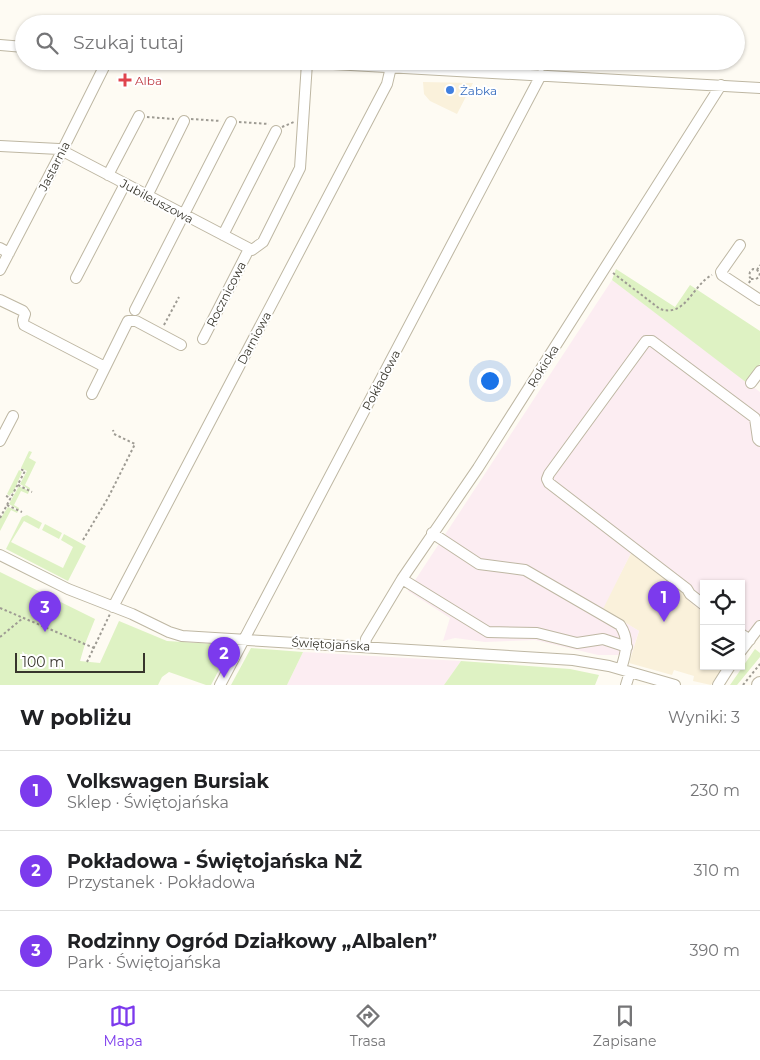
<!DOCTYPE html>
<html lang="pl">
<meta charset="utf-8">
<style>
:root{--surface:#fff;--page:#f6f6f6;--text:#202124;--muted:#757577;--line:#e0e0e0;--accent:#7c3aed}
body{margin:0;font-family:Montserrat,sans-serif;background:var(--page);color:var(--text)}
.controls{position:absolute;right:15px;bottom:15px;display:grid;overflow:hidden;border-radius:0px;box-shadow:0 1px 4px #0004}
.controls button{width:45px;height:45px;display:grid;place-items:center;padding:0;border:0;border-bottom:1px solid var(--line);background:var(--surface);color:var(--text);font:25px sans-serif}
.scale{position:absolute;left:15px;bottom:12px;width:130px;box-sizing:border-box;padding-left:5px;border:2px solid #37352c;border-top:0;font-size:14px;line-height:18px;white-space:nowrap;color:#37352c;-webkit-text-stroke:4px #fff;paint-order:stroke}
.you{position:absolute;left:489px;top:380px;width:18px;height:18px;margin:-12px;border:4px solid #fff;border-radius:50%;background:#1a73e8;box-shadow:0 0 0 8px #1a73e833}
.badge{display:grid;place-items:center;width:32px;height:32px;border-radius:50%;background:var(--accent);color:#fff;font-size:16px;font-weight:700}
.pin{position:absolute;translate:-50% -41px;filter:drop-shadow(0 1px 2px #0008)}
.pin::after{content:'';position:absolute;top:26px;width:18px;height:15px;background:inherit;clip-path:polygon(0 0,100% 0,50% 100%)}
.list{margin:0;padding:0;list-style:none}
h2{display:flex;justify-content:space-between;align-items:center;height:65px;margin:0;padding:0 20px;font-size:21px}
h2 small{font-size:16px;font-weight:400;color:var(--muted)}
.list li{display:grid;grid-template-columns:32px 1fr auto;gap:15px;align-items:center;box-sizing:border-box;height:80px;padding:0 20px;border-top:1px solid var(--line)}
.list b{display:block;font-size:19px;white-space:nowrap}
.list p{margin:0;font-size:16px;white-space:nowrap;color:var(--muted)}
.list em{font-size:16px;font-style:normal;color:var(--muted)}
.icon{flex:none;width:28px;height:28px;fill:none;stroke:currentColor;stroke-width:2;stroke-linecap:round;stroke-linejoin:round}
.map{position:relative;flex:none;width:760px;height:685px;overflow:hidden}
.search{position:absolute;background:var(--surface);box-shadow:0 1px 4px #0004;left:15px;right:15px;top:15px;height:55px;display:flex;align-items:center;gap:12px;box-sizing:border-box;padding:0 18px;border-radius:28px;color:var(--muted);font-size:19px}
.sheet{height:305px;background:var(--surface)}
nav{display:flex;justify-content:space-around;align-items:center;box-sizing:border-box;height:70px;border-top:1px solid var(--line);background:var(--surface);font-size:14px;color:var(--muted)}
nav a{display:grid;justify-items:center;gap:2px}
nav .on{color:var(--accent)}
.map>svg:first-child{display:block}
.commercial{fill:#faf1db}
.industrial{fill:#fcedf2}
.green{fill:#def2c3}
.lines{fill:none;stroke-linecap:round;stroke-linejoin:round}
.minor-casing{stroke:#beb7a3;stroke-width:12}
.major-casing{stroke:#beb7a3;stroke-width:16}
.path{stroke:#9e9b93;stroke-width:2;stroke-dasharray:2.5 2.5;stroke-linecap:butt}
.minor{stroke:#fff;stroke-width:10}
.major{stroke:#fff;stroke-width:14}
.health-dot{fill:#e0444e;stroke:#fff;stroke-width:2}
.shop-dot{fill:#3f7fe0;stroke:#fff;stroke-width:2}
.labels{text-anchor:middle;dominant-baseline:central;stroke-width:4;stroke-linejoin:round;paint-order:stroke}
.health-label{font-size:12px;fill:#be3a42;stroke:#fff;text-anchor:start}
.shop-label{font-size:12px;fill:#366cbe;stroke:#fff;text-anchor:start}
.street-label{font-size:12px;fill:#37352c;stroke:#fff}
</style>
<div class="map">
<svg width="760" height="685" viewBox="0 0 760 685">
<rect width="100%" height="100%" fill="#fefbf3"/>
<path class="commercial" d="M 423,82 L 473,83 L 457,114 L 430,101 L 424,94 Z
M 632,551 L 683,591 L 689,601 L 704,613 L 704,666 L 724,666 L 711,685 L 693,681 L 694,676 L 674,670 L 672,675 L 629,663 L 639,631 L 602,609 Z"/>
<path class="industrial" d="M 612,280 L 760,392 L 760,630 L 741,641 L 741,584 L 704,584 L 704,613 L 689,601 L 683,591 L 632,551 L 603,609 L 639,631 L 631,655 L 598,655 L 535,640 L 485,642 L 455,638 L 443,641 L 450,618 L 408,591 Z
M 303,652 L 461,661 L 444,685 L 287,685 Z"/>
<path class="green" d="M 616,269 L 675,307 L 690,285 L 760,331 L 760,364 L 747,383 L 612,280 Z
M 29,451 L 32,452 L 29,458 L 36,462 L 25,485 L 30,488 L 30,490 L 20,484 L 27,471 L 21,468 Z
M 19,470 L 22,472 L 13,493 L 11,493 L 10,496 L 7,494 Z
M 19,486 L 29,491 L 28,494 L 21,491 L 14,505 L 19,508 L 19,510 L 9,504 Z
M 8,507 L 18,511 L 17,513 L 11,510 L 0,531 L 0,519 Z
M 27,515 L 42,523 L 39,529 L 24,521 L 11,542 L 63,568 L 73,547 L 61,540 L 64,534 L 86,546 L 68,581 L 6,549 L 22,517 Z
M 45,524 L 62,533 L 59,539 L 42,530 Z
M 0,572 L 95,619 L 85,644 L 80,661 L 100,663 L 119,621 L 167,641 L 232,645 L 211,685 L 206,685 L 169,672 L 162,677 L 158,685 L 0,685 Z
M 251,648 L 303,652 L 287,685 L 231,685 Z
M 755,649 L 760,653 L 760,657 L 737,685 L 730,685 Z
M 461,661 L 570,669 L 599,675 L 595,685 L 444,685 Z"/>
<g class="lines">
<defs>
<path id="minor" d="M 0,45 L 24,47
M 280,61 L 760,88
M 0,146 L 59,149 L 252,250 L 263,242 L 300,168 L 307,63
M 108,175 L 139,116
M 147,196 L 184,121
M 223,235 L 276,131
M 740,245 L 721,272 L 722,275 L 760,300
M 0,248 L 9,253
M 0,270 L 62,151 L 107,61
M 76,278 L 125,184
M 0,300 L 23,311 L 25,314 L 23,320 L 24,325 L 105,367
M 135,310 L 231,122
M 203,339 L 249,249
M 751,383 L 760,371
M 92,394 L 128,321 L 136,321 L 181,345
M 0,441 L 13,416
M 432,533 L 479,564 L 525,570 L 620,625 C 630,640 626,653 621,669
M 0,555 L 68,589 L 132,614 L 169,632 L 182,636 L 573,660 L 609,666 L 675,685
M 402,579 L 488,632 L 537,633 L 577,643 L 603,639 L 627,647
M 704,605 L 690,594 L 687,589 L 549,483 L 547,479 L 549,474 L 646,341 L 652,341 L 755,418 L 758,439 L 760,441
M 113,607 L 387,84 L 391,67
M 741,634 L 750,640
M 365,646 L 366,639 L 402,579 L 478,468 L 721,85
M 741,651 L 760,626
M 220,685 L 541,75
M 626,685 L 630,672
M 718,685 L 730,666"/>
<path id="major" d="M 759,685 L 760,684"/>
</defs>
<use href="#minor" class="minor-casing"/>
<use href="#major" class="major-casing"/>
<path class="path" d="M 147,117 L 174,119
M 191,119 L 221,121
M 239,122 L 269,124
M 282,127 L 294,122
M 757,270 L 760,265
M 613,273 L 660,309 C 686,318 693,284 712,275
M 749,283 L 751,279 L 749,276 L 750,272 L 753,269 L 757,270 L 760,273 L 759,277 L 756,279 L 751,279
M 164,325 L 179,297
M 18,485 L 32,492
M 6,496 L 11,498
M 7,505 L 22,512
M 0,518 L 25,471 L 20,469
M 83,540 L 108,498 L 135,444 L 114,434 L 113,430
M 0,608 L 94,648
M 0,637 L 23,618
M 87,662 L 110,614
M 743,685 L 760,664"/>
<use href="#minor" class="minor"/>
<use href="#major" class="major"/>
</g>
<path class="health-dot" d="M122.5 72.5h5v5h5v5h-5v5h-5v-5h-5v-5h5z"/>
<circle class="shop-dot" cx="450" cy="90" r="5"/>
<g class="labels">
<g class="health-label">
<text x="135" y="80">Alba</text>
</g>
<g class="shop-label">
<text x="460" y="90">Żabka</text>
</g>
<g class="street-label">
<text transform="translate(54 166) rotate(-63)">Jastarnia</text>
<text transform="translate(157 201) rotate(28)">Jubileuszowa</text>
<text transform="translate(226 294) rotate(-63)">Rocznicowa</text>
<text transform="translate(254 338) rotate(-62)">Darniowa</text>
<text transform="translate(543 366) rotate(-58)">Rokicka</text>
<text transform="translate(381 380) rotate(-62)">Pokładowa</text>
<text transform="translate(331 644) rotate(3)">Świętojańska</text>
</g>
</g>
</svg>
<div class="controls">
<button><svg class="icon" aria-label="locate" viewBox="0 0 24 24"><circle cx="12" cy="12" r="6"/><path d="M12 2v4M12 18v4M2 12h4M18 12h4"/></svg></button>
<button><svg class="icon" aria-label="layers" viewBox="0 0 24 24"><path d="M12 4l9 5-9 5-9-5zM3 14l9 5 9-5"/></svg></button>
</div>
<div class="scale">100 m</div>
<div class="you"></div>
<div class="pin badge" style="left:664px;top:622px">1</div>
<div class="pin badge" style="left:224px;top:678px">2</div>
<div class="pin badge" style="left:45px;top:632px">3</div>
<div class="search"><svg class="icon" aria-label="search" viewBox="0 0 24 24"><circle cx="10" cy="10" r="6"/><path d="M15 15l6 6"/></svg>Szukaj tutaj</div>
</div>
<section class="sheet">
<h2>W pobliżu<small>Wyniki: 3</small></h2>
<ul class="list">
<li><span class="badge">1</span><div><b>Volkswagen Bursiak</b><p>Sklep · Świętojańska</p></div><em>230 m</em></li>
<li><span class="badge">2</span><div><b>Pokładowa - Świętojańska NŻ</b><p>Przystanek · Pokładowa</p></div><em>310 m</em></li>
<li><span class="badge">3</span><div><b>Rodzinny Ogród Działkowy „Albalen”</b><p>Park · Świętojańska</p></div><em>390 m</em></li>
</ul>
</section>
<nav>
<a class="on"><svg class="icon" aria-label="map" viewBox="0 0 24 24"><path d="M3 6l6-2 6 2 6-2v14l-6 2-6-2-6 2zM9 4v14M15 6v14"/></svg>Mapa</a>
<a><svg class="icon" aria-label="directions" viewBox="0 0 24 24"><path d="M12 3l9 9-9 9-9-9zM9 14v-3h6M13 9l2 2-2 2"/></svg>Trasa</a>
<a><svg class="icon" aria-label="saved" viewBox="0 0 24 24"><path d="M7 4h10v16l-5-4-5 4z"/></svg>Zapisane</a>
</nav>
